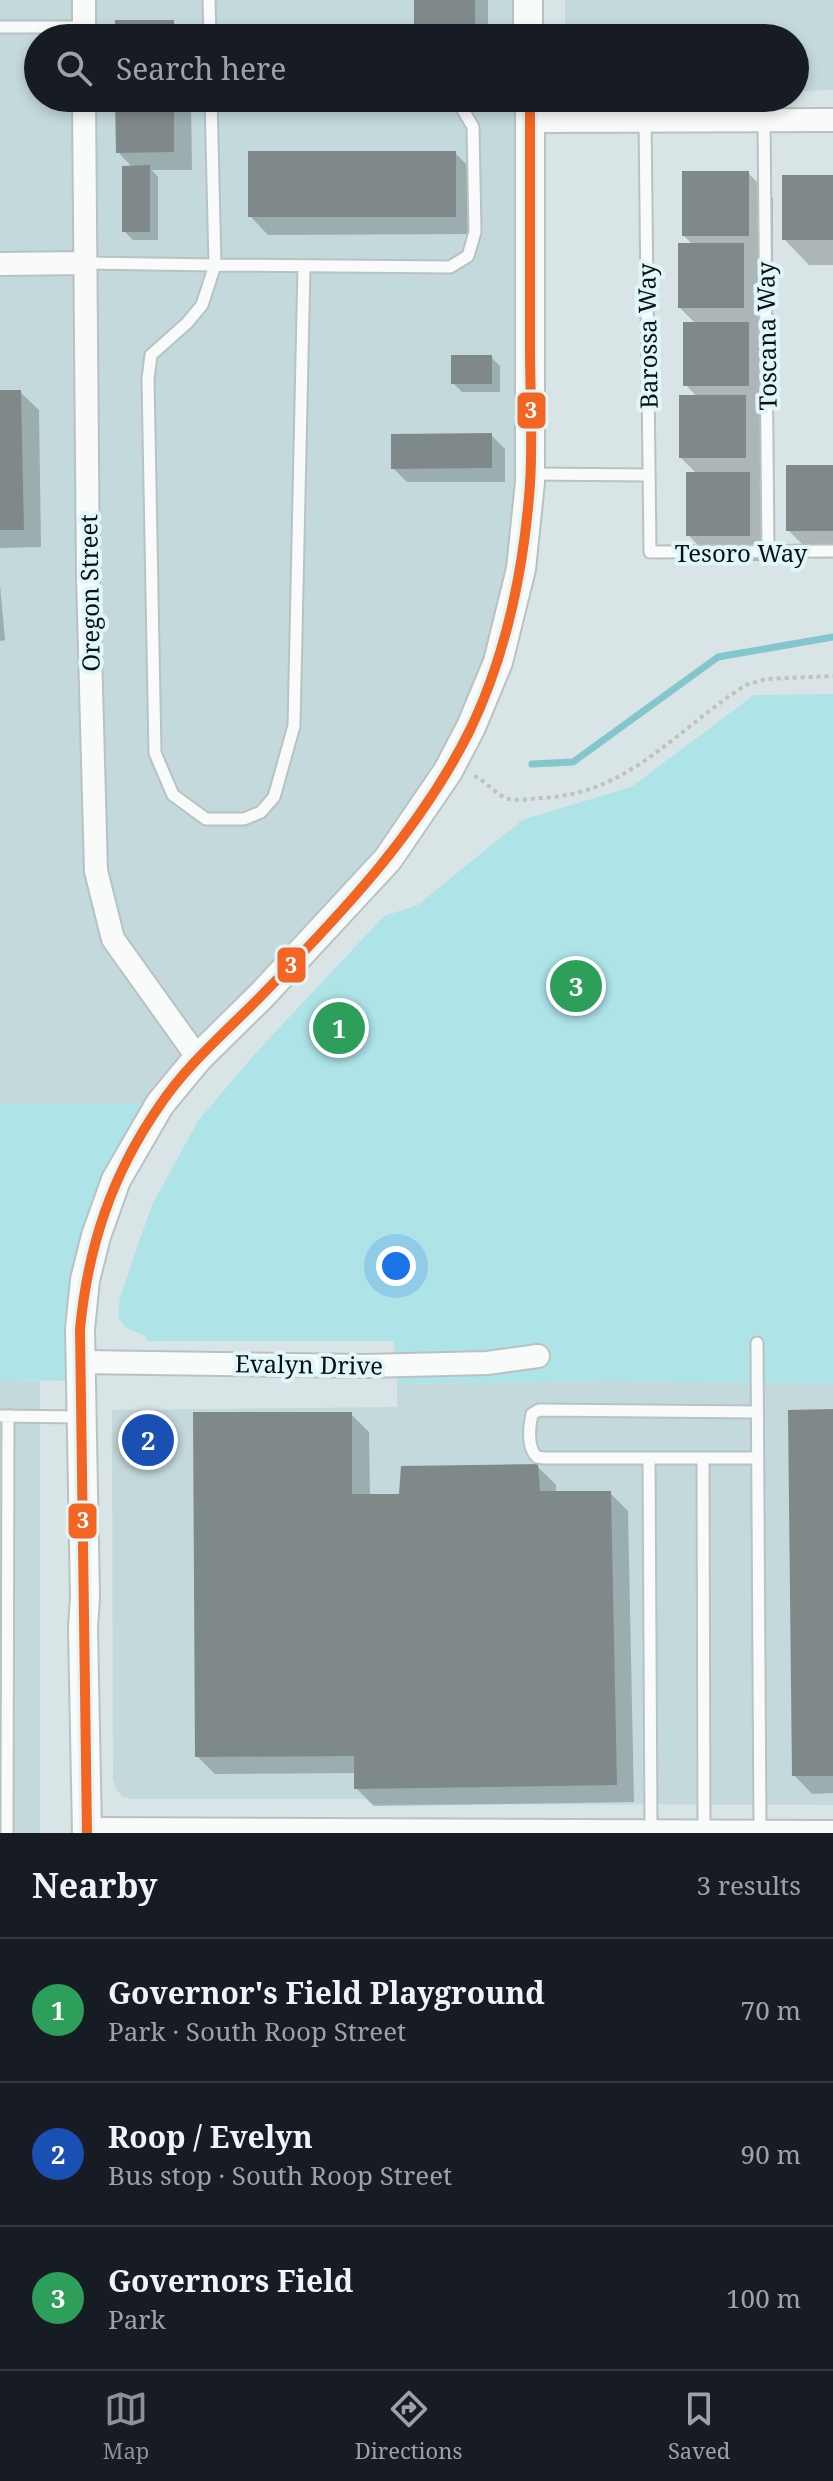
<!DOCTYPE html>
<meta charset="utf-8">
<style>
:root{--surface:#171b24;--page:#20242c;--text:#f1f3f6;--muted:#9ea1a6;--line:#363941;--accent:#8c9099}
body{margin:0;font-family:"Noto Serif",serif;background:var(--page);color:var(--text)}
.you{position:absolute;left:396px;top:1266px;width:28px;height:28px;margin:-20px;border:6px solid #fff;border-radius:50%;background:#1a73e8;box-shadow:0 0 0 12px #1a73e833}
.badge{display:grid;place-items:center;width:52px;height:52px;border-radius:50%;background:var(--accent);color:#fff;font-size:26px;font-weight:700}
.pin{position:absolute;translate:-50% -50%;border:4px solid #fff;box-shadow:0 2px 8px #0006}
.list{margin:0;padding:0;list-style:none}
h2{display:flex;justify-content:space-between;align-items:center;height:104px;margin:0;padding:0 32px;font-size:34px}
h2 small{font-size:26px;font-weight:400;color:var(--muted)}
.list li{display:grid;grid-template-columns:52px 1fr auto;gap:24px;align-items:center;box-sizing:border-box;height:144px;padding:0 32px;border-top:2px solid var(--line)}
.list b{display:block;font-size:30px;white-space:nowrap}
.list p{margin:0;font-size:26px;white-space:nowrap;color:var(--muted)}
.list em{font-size:26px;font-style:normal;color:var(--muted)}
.icon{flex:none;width:44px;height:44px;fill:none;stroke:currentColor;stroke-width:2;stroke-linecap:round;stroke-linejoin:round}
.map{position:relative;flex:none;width:833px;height:1833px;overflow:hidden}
.search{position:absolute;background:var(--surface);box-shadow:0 4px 12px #0003;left:24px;right:24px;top:24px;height:88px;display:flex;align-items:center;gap:20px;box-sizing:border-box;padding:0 28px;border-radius:44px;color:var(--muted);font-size:30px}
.sheet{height:536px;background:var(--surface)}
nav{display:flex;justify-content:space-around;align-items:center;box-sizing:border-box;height:112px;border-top:2px solid var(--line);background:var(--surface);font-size:22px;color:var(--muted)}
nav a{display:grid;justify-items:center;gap:4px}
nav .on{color:var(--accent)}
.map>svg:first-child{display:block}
.built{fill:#c3d9db}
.green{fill:#aee3e8}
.shadow{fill:#0003}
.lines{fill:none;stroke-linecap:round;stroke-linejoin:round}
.stream{stroke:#83c7cd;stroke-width:7}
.building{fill:#80898a}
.service-casing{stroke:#b8c2c3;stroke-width:15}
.minor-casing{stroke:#b8c2c3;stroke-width:26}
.tertiary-casing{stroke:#b8c2c3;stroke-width:32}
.path{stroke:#bec2c3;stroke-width:4;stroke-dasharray:4 4;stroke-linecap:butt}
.service{stroke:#f9fbfb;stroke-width:11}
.minor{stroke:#f9fbfb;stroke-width:22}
.tertiary{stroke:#f9fbfb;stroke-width:28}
.bus-1-casing{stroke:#e0f6f8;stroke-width:16}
.bus-1{stroke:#f26522;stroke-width:10}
.labels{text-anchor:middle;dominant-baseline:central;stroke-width:8;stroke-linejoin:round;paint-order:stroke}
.street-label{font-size:24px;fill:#0a1112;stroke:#e0f6f8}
.line-badge{stroke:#e0f6f8;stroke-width:3}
.badge-label{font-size:22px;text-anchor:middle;font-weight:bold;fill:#fff}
</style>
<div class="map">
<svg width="833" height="1833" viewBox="0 0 833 1833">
<rect width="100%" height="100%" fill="#d8e4e5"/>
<path class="built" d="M 0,0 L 528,0 L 528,38 L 38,38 L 38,98 L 528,98 L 523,545 L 456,755 L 371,874 L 160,1104 L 0,1104 Z
M 565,0 L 833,0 L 833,90 L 795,91 L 795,38 L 565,38 Z
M 0,1380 L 40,1381 L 40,1833 L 0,1833 Z
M 613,1381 L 833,1384 L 833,1805 L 371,1804 L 365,1799 L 133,1799 L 123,1797 L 116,1789 L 113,1779 L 112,1410 L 397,1407 L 397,1384 Z"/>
<path class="green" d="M 833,694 L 833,1384 L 613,1381 L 397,1384 L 394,1341 L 147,1341 L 146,1336 L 126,1328 L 118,1317 L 120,1297 L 152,1205 L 198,1121 L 253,1056 L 384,916 L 418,905 L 522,820 L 631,787 L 754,695 Z
M 0,1104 L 160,1104 L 116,1180 L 81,1381 L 0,1380 Z"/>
<path class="shadow" d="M 416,0 L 488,0 L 488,38 L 417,38 Z
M 173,22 L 189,38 L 117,38 Z
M 117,98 L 191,98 L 192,170 L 152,170 L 158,177 L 158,240 L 133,240 L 124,231 L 133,168 L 118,152 Z
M 455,153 L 473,171 L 473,234 L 268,235 L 250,216 Z
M 748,173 L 773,198 L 773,261 L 758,261 L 768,271 L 768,333 L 757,333 L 773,349 L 773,410 L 759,410 L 771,422 L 771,483 L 759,483 L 775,499 L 775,561 L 714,561 L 688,535 L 697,474 L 681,458 L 697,397 L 686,385 L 696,324 L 680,308 L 693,245 L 684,236 Z
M 833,177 L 833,265 L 809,265 L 784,239 Z
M 491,357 L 500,366 L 500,392 L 462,392 L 453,383 Z
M 0,392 L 20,392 L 39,410 L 41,547 L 0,548 Z
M 491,435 L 505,449 L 505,482 L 407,482 L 393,468 Z
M 833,467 L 833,555 L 813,555 L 788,530 Z
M 0,585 L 5,640 L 0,641 Z
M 833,1411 L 833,1793 L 812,1794 L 794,1775 Z
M 351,1414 L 369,1432 L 370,1496 L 401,1496 L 537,1466 L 556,1485 L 556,1493 L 610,1493 L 628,1511 L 634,1802 L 374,1806 L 356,1788 L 356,1773 L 215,1774 L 197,1756 Z
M 0,1752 L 9,1761 L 9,1833 L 0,1833 Z"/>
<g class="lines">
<path class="stream" d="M 532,764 L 573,762 L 718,657 L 833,637"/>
</g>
<path class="building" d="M 414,0 L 475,0 L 475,37 L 414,38 Z
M 115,20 L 174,20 L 174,38 L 115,38 Z
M 115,98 L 174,98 L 174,152 L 116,153 Z
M 248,151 L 456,151 L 456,217 L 248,217 Z
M 150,165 L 150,232 L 122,232 L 122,166 Z
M 682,171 L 749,171 L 749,236 L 682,236 Z
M 782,175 L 833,175 L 833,240 L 782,240 Z
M 678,243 L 744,243 L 744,308 L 678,308 Z
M 683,322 L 749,322 L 749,386 L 683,386 Z
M 451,355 L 492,355 L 492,384 L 451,384 Z
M 0,390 L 21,390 L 24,530 L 0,530 Z
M 679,395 L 746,395 L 746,458 L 679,458 Z
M 492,433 L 492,468 L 391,469 L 391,434 Z
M 786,465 L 833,465 L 833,531 L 786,531 Z
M 686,472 L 750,472 L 750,536 L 686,536 Z
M 833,1409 L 833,1776 L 792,1776 L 788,1410 Z
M 193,1412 L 352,1412 L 352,1494 L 399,1494 L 401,1466 L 538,1464 L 540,1491 L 611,1491 L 617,1785 L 354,1789 L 354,1756 L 195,1757 Z"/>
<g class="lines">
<defs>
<path id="service" d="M 209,0 L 210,38
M 0,27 L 84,27
M 645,120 L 650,552 L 833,551
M 764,120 L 768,552
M 85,263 L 215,265 L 211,98
M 304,266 L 294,726 L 274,797 L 261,812 L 244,819 L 206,819 L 173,795 L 155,753 L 148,379 L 151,355 L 187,323 L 202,305 L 215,265 L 450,267 L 468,256 L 475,232 L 473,127 L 459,103 L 449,98
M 530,474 L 649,475
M 757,1343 L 760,1832
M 757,1412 L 539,1410 L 532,1414 C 529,1427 527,1448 537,1457 L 544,1458 L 758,1458
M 0,1416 L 79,1417
M 649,1458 L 651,1831
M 703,1458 L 704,1833
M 7,1833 L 8,1416"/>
<path id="minor" d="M 84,0 L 84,38
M 84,98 L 88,577 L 96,871 L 113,939 L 198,1058
M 531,121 L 833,120
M 0,264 L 85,263
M 80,1362 L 365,1366 L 487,1363 L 538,1356
M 87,1829 L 833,1832"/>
<path id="tertiary" d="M 528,0 L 528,38
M 87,1833 L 83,1628 L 85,1597 L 80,1329 L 85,1280 L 96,1236 L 116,1180 L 160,1104 L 198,1058 L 263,994 L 388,859 L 448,771 L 471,727 L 498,662 L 521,569 L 530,482 L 530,98"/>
</defs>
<use href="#service" class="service-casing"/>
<use href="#minor" class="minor-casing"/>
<use href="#tertiary" class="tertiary-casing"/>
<path class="path" d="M 474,776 C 487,781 495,795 509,799 C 518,801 530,799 540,798 C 629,795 676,729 746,685 L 766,679 L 833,676"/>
<use href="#service" class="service"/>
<use href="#minor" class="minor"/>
<use href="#tertiary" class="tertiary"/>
<defs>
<path id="bus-1" d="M 87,1833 L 80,1329 C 88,1246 112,1174 160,1105 C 188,1063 228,1030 263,994 C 341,914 420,831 470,730 C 507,653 524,568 530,484 C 533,438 530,392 530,346 C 530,263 530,181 530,98"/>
</defs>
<use href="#bus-1" class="bus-1-casing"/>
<use href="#bus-1" class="bus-1"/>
</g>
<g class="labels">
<g class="street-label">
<text transform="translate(647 336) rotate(-91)">Barossa Way</text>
<text transform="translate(766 336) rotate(-91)">Toscana Way</text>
<text x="741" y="552">Tesoro Way</text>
<text transform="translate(89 593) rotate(-91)">Oregon Street</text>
<text transform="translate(309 1364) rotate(1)">Evalyn Drive</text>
</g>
</g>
<g class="line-badge">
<rect x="516" y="391" width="31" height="39" rx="8" fill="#f26522"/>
<rect x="276" y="946" width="31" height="38" rx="8" fill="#f26522"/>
<rect x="67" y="1502" width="31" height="38" rx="8" fill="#f26522"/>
</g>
<g class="badge-label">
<text x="531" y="418">3</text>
<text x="291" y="973">3</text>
<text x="83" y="1528">3</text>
</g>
</svg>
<div class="you"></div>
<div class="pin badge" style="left:339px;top:1028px;background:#2e9e5b">1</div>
<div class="pin badge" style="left:148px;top:1440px;background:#1a4fb4">2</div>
<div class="pin badge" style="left:576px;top:986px;background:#2e9e5b">3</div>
<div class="search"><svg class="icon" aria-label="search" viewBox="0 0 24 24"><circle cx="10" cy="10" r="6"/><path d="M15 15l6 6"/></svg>Search here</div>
</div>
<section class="sheet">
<h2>Nearby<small>3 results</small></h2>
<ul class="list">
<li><span class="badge" style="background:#2e9e5b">1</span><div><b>Governor's Field Playground</b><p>Park · South Roop Street</p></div><em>70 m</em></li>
<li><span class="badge" style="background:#1a4fb4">2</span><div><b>Roop / Evelyn</b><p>Bus stop · South Roop Street</p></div><em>90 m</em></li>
<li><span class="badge" style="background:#2e9e5b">3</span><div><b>Governors Field</b><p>Park</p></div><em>100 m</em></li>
</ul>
</section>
<nav>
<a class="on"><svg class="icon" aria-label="map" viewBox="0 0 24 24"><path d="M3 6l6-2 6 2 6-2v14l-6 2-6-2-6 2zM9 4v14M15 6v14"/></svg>Map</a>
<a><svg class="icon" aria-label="directions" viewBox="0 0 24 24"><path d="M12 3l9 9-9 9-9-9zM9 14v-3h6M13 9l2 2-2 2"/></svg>Directions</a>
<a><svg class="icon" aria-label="saved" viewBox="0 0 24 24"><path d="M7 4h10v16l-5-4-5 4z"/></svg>Saved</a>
</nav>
